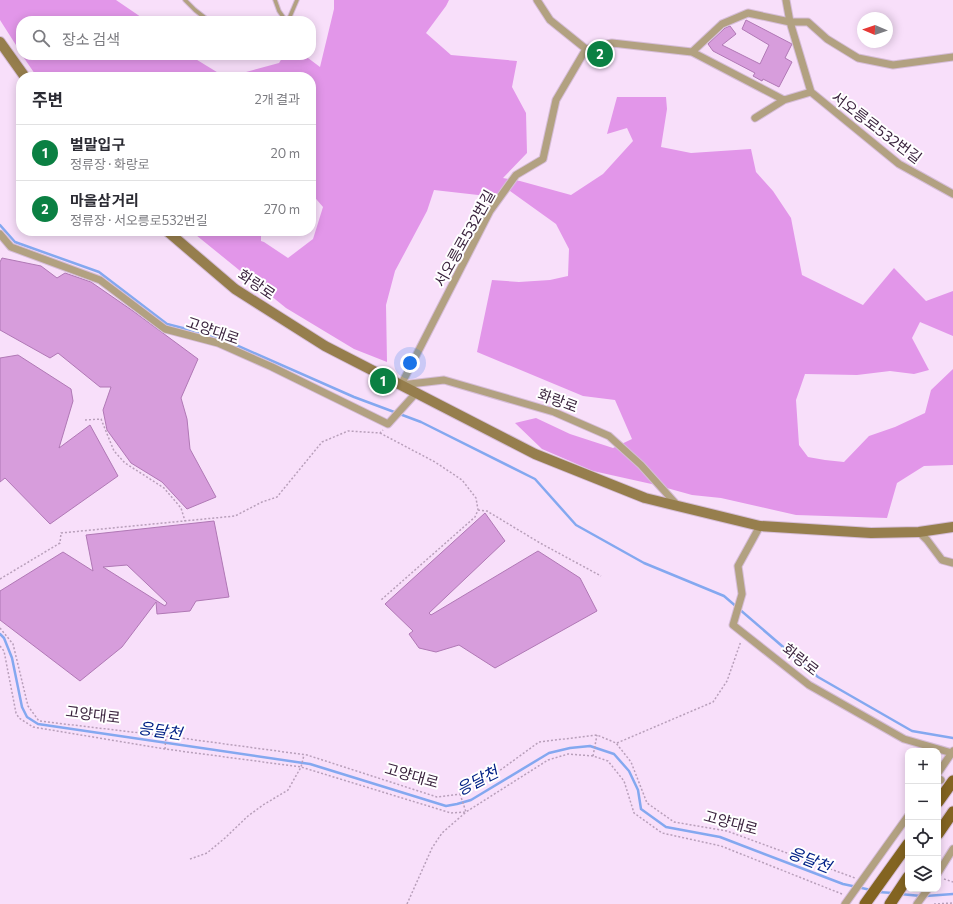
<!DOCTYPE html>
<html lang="ko">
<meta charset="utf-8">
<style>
:root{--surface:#fff;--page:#f7f7f7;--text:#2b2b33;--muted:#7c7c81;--line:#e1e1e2;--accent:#0b8043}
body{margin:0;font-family:Commissioner,"Noto Sans KR",sans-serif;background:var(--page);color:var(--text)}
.controls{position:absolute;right:12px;bottom:12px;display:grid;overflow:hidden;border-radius:8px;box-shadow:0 2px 10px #0003}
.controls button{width:36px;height:36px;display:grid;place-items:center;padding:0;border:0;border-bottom:1px solid var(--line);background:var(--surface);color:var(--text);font:20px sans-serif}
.compass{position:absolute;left:857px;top:12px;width:36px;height:36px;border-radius:50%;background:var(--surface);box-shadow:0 2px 10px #0003;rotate:272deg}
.you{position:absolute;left:410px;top:363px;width:14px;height:14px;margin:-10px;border:3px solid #fff;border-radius:50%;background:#1a73e8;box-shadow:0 0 0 6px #1a73e833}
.badge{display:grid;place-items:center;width:26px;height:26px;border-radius:50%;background:var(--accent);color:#fff;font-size:13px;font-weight:700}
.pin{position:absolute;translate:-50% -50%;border:2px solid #fff;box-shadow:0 1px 4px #0006}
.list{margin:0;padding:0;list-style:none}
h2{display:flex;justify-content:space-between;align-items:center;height:52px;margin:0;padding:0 16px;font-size:17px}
h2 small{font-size:13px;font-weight:400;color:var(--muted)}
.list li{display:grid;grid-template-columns:26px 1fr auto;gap:12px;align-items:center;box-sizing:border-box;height:56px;padding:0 16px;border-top:1px solid var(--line)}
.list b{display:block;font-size:15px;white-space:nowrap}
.list p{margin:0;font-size:13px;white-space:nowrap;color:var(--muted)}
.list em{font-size:13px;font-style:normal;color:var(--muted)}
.icon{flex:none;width:22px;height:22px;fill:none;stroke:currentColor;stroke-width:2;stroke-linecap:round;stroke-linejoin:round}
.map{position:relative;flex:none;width:953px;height:904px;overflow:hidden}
.search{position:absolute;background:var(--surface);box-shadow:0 2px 10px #0003;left:16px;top:16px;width:300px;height:44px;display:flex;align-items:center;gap:10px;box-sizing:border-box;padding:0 14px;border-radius:16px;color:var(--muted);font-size:15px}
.panel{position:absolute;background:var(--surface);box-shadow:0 2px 10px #0003;left:16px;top:72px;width:300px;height:164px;border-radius:16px}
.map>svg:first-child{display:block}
.forest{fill:#e296e9}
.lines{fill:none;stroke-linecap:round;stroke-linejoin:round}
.stream{stroke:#84a8f0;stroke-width:2.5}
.building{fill:#d79ddc;stroke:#b078b5;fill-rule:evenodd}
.service-casing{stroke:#d6bdd8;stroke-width:5.5}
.minor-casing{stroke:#d6bdd8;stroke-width:9}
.secondary-casing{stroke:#d6bdd8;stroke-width:12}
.primary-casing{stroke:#d6bdd8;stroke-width:13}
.path{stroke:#b89fba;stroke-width:1.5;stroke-dasharray:2 2;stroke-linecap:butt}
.service{stroke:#b2a181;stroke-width:3.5}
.minor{stroke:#b2a181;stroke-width:7}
.secondary{stroke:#967e4d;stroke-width:10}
.primary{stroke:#836421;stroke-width:11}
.labels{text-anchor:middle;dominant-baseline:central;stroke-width:4;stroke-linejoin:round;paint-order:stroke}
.street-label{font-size:15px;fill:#3b243e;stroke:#fff}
.water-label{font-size:16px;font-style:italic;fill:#012186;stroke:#fff}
</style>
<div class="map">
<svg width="953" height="904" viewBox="0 0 953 904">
<rect width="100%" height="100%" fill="#f8dffa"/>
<path class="forest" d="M 0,0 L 116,0 L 138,15 L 146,21 L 21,21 L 21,53 L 0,20 Z
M 334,0 L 449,0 L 446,6 L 426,33 L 451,55 L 517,61 L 512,87 L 526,113 L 527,153 L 503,178 L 520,181 L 571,195 L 603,174 L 633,141 L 627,128 L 607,134 L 617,97 L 666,97 L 667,109 L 661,147 L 691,153 L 751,149 L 756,172 L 773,191 L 791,218 L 802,275 L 863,305 L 894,268 L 926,301 L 953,291 L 953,336 L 920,322 L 912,338 L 929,370 L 914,374 L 890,371 L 857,375 L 805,374 L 796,400 L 799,445 L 808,457 L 825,460 L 844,462 L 869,436 L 895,427 L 925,413 L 931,390 L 953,369 L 953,465 L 924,466 L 897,483 L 887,518 L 796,515 L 721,498 L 692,495 L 656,485 L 593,471 L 542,449 L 515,423 L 536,418 L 570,434 L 613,448 L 632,439 L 615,400 L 583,396 L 477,352 L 492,280 L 519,282 L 550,280 L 568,276 L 569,249 L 556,224 L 510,191 L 487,196 L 434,190 L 427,211 L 395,271 L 386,305 L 387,362 L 354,349 L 286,308 L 191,231 L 261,231 L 261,241 L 264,242 L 288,258 L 313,239 L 323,207 L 311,193 L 311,77 L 228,77 L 279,63 L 284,55 L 304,55 L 320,67 L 334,9 Z
M 22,55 L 189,55 L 225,77 L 37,77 Z"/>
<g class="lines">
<path class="stream" d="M 0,225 L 15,242 L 99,272 L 167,324 L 218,337 L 354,397 L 421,422 L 535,479 L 576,525 L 644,563 L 724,596 L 818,677 L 912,731 L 953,738
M 0,634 L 4,638 L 12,658 L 22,707 L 27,717 L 38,724 L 310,764 L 446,806 L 457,804 L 471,800 L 549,753 L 570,748 L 590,746 L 614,754 L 629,771 L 638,790 L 641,809 L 666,827 L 720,837 L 843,884 L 871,890
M 878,892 L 893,893
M 900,894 L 921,896
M 926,896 L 953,894"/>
</g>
<path class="building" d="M 746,20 L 792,44 L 785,58 L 792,62 L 779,87 L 763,79 L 762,81 L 753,76 L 755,73 L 713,51 L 708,44 L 725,28 L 730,26 L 736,34 L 722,45 L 760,64 L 769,45 L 742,29 Z
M 2,258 L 41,266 L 57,278 L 65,273 L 91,282 L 133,311 L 198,359 L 181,398 L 187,419 L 190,449 L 216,497 L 187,509 L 162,482 L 131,463 L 107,430 L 103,410 L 111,387 L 100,387 L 58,353 L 50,358 L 0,330 L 0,262 Z
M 18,355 L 71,389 L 73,401 L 59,448 L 90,425 L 118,476 L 50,524 L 5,478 L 0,482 L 0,358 Z
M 485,513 L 505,541 L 429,613 L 431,615 L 538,551 L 580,578 L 597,611 L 495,668 L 459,645 L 436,652 L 419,648 L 409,634 L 413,631 L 385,604 Z
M 214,521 L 229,597 L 196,601 L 190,611 L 157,614 L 156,602 L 122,647 L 80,681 L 0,620 L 0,591 L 63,552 L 93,571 L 86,535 ZM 127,565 L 167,603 L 165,606 L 103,567 Z"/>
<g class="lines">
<defs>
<path id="service" d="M 185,0 L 195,10 L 209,21
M 275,0 L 279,11 L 286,21
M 288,21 L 297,0"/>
<path id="minor" d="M 537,0 L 550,20 L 586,49
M 786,0 L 790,22 L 808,22 L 827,39 L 858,58 L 893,65 L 953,57
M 692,52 L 722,24 L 748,13 L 790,22 L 811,92
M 755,118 L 784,100
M 0,234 L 11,247 L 100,280 L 165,329 L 218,343 L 272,367 L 388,424 L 416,393
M 401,385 L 490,211 L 516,175 L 543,159 L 556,100 L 586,49 L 612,43 L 692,52 L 784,100 L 811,92 L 899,164 L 953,194
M 401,385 L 444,380 L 554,412 L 609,436 L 641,465 L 677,505
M 760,526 L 738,566 L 742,594 L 733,625 L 809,685 L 904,739 L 952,753
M 919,532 L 927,540 L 942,560 L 953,563
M 938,773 L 953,751
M 938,778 L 941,780
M 938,873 L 953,849
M 845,904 L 908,816
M 917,904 L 928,889"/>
<path id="secondary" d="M 0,42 L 25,77
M 167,231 L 235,289 L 325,346 L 535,454 L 645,498 L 760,526 L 871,533 L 919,532 L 953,527"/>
<path id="primary" d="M 938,802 L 953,781
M 938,834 L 953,812
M 865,904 L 908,844
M 890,904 L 908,877"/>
</defs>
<use href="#service" class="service-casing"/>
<use href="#minor" class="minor-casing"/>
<use href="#secondary" class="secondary-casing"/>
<use href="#primary" class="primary-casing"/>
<path class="path" d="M 85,420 L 101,419 L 114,451 L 125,463 L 164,488 L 181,508 L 185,521
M 380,433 L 435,462 L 462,480 L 476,498 L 478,510 L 475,517 L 381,600
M 478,510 L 487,511 L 540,543 L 601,576
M 0,579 L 60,543 L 61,533 L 235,516 L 262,502 L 277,497 L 322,442 L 348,431 L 380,433 L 383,430
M 0,628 L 13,644 L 28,706 L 39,721 L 166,736 L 307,755 L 437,797 L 460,794 L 477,787 L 539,742 L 597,735 L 616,743 L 631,762 L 647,803 L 674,822 L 727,831 L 855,878
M 0,646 L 4,651 L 16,713 L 19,718 L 33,727 L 165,749 L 301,767 L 451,813 L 466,812 L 548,760 L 568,754 L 593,756 L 608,761 L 624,781 L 634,813 L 662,833 L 721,846 L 842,894
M 617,743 L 713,702 L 727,681 L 741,641
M 165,749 L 166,736
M 593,756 L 597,735
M 190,859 L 207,853 L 225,838 L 248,816 L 263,805 L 288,790 L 301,767 L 304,755
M 944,879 L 953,882
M 407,904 L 432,848 L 442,833 L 466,812 L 460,794
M 934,904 L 953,903"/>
<use href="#service" class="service"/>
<use href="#minor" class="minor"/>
<use href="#secondary" class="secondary"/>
<use href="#primary" class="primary"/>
</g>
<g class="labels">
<g class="street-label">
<text transform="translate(877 127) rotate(37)">서오릉로532번길</text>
<text transform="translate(464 238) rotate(-61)">서오릉로532번길</text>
<text transform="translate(257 284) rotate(34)">화랑로</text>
<text transform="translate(213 330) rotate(19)">고양대로</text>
<text transform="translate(558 400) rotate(20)">화랑로</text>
<text transform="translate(801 659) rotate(38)">화랑로</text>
<text transform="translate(93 714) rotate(7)">고양대로</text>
<text transform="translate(412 775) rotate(16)">고양대로</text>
<text transform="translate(731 822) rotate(15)">고양대로</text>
</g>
<g class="water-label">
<text transform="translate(160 730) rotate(8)">응달천</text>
<text transform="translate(477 780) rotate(-27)">응달천</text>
<text transform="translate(810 859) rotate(21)">응달천</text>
</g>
</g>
</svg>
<div class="controls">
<button>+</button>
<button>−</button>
<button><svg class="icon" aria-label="locate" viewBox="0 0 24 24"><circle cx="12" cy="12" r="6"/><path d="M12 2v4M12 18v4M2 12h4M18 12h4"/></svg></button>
<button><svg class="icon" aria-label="layers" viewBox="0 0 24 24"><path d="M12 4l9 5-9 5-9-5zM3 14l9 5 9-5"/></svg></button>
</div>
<svg class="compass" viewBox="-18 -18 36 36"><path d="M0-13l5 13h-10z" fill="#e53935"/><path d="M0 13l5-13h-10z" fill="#7c7c81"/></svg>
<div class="you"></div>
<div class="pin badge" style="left:383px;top:381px">1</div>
<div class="pin badge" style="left:600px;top:54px">2</div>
<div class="search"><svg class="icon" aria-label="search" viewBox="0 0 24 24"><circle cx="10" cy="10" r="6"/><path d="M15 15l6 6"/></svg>장소 검색</div>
<section class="panel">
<h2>주변<small>2개 결과</small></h2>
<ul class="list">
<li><span class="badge">1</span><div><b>벌말입구</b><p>정류장 · 화랑로</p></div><em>20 m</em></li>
<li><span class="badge">2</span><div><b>마을삼거리</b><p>정류장 · 서오릉로532번길</p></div><em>270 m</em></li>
</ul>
</section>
</div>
